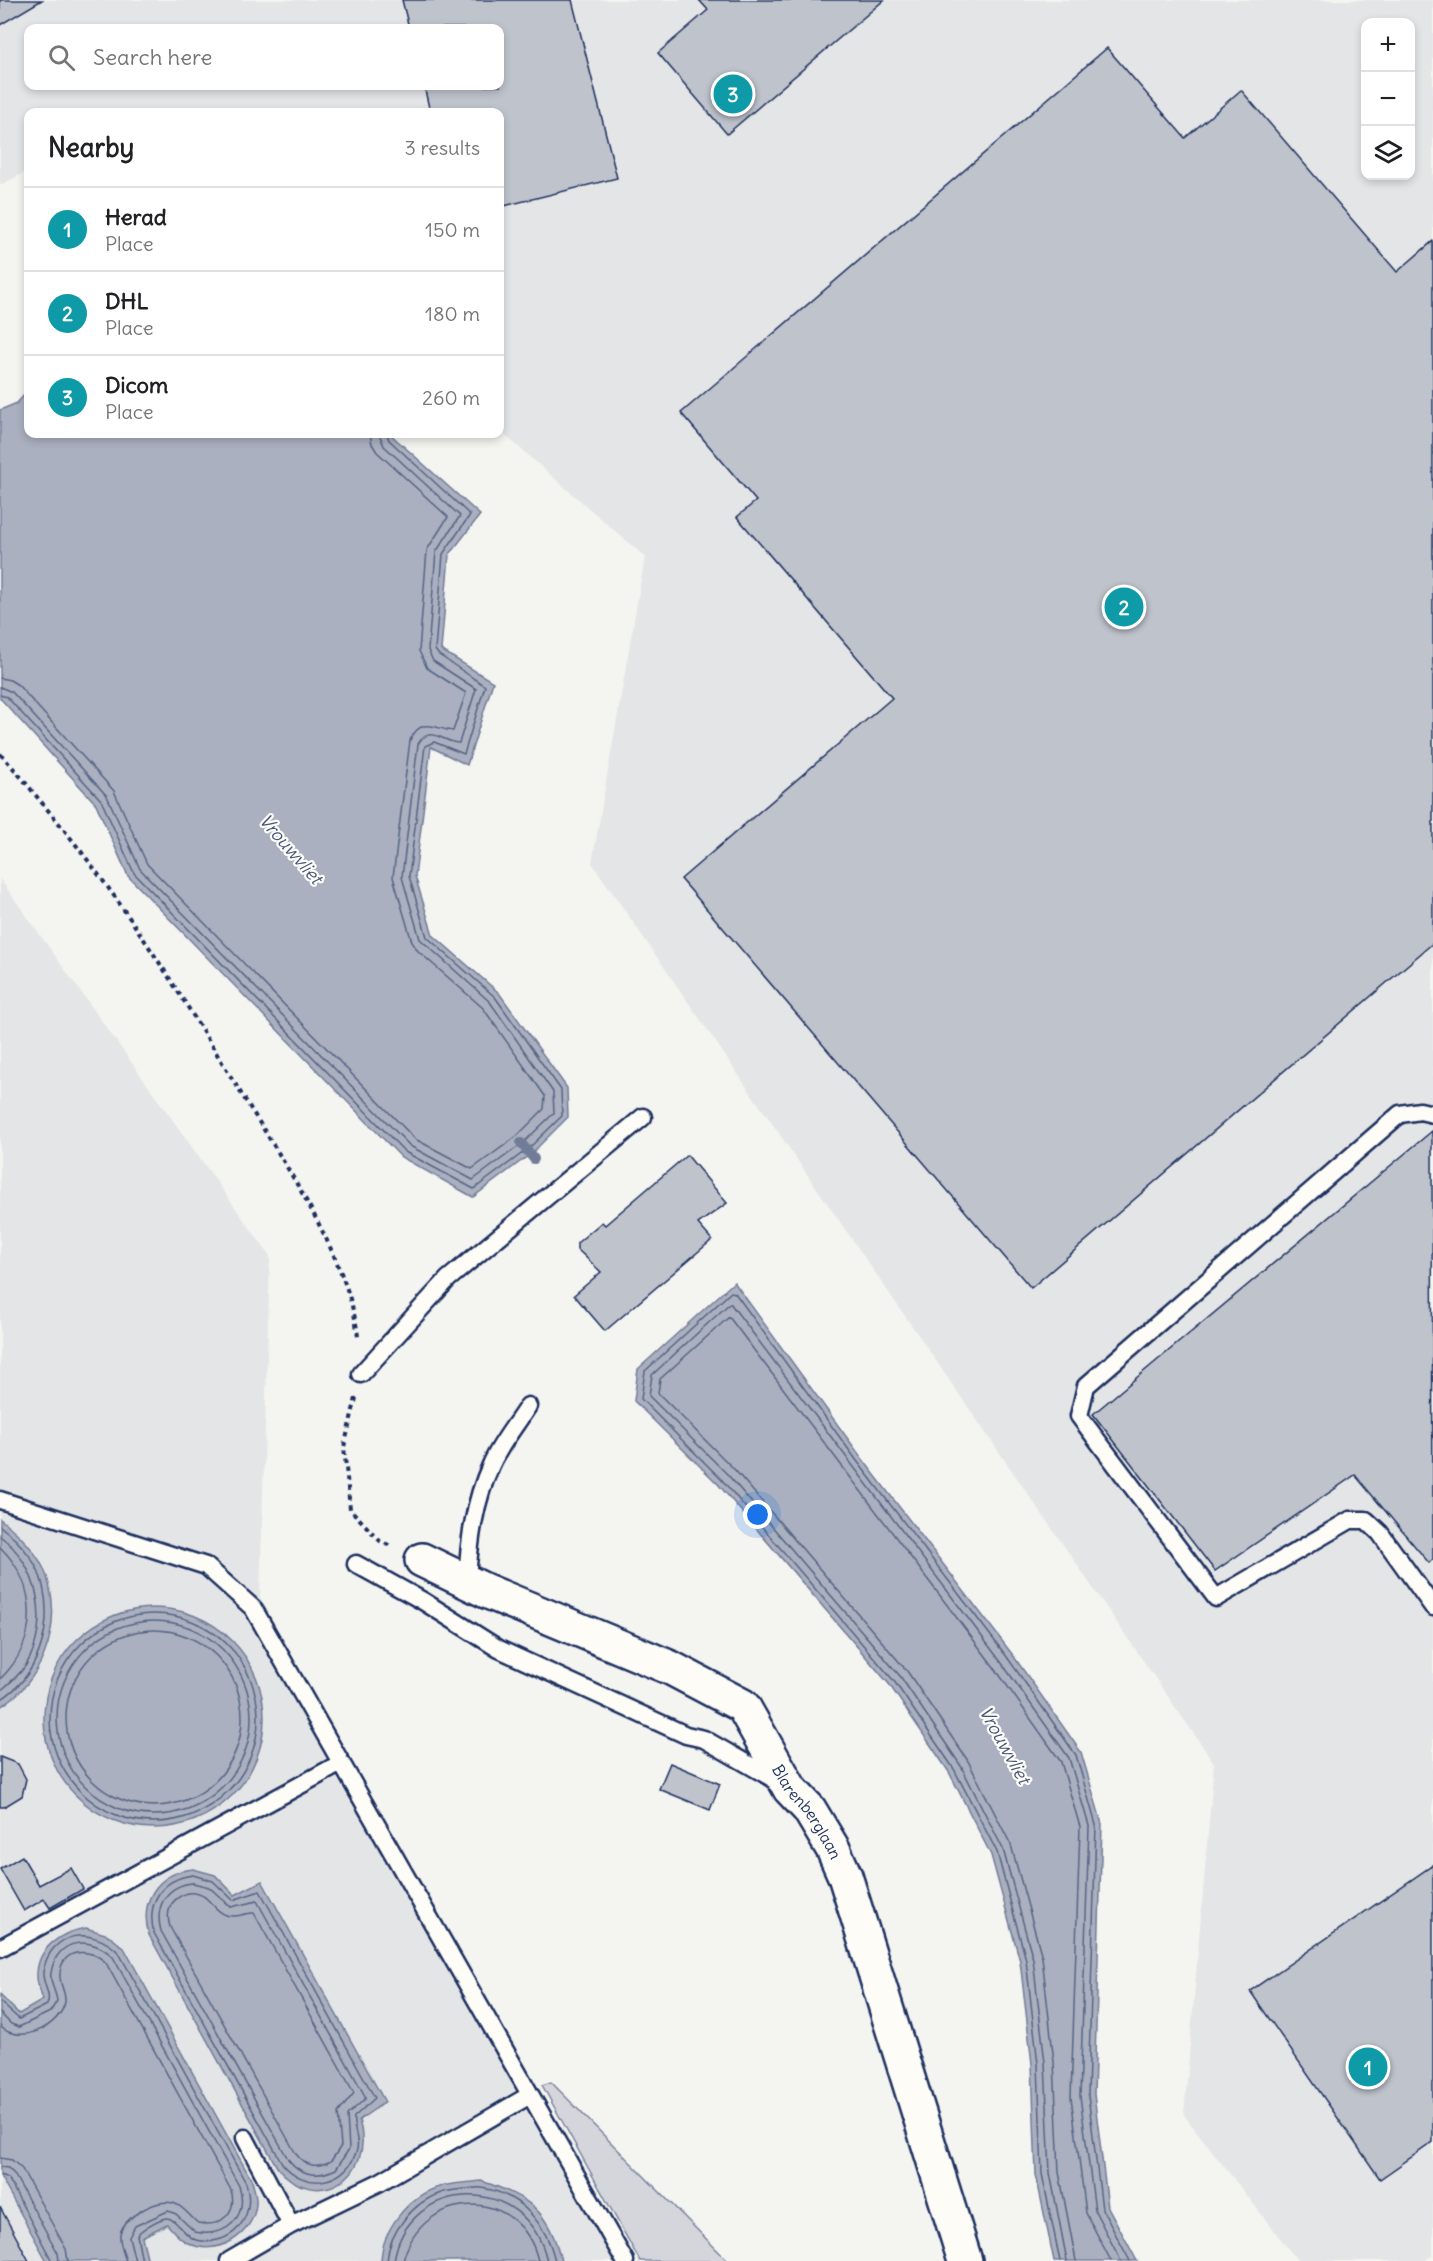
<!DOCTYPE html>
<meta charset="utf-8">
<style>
:root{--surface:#fff;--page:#f6f6f6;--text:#202124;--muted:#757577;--line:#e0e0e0;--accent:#1b2f5e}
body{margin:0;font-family:Delius,sans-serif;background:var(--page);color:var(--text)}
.controls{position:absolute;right:18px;top:18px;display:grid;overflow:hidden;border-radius:12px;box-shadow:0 3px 9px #0003}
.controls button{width:54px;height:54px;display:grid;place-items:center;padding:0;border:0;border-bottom:2px solid var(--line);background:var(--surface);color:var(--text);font:30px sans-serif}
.you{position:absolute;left:758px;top:1515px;width:21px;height:21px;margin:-15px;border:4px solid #fff;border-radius:50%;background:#1a73e8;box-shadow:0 0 0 9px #1a73e833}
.badge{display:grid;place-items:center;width:39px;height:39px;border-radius:50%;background:var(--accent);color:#fff;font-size:20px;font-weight:700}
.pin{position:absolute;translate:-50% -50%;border:3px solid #fff;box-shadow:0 2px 6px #0006}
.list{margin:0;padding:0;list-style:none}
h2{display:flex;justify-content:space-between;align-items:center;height:78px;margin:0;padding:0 24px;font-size:26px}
h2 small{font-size:20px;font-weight:400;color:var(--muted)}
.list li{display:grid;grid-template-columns:39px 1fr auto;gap:18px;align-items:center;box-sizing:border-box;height:84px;padding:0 24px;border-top:2px solid var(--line)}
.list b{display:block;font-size:22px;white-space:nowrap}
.list p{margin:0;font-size:20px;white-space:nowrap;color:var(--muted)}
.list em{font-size:20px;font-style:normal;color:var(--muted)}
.icon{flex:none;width:33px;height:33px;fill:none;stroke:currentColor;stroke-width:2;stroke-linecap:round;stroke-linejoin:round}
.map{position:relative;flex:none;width:1433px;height:2261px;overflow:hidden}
.search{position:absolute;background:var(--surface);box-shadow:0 3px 9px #0003;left:24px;top:24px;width:480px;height:66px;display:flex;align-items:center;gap:15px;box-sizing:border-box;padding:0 21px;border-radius:12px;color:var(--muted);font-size:22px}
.panel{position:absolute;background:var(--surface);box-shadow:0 3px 9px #0003;left:24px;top:108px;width:480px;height:330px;border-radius:12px}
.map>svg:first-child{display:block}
.built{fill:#e4e5e6;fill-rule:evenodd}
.green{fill:#d4d6db;stroke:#78829c;stroke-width:1.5}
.water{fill:#aab0bf;stroke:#717c98;stroke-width:1.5}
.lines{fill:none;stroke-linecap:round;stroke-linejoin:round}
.shore{stroke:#546385;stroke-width:1.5}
.stream{stroke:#717c98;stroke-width:10}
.building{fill:#bfc3cc;stroke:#1b2f5e;stroke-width:1.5}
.lane-casing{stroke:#1b2f5e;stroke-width:21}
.street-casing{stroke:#1b2f5e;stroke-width:38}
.path{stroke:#1b2f5e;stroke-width:4;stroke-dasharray:4.5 4.5;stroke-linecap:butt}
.lane{stroke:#fdfcf7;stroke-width:16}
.street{stroke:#fdfcf7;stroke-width:33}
.labels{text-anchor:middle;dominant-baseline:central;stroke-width:4.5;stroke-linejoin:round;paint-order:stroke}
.street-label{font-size:16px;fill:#1b2f5e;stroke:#fdfcf7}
.water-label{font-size:18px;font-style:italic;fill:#46567b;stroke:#fdfcf7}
</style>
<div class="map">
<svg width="1433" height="2261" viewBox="0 0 1433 2261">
<rect width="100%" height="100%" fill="#f4f4f1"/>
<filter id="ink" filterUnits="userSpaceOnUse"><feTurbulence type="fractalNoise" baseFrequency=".0167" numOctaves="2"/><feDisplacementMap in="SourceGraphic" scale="12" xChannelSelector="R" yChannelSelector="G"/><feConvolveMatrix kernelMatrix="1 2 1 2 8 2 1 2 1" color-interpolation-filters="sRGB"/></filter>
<g filter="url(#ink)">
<path class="built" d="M 0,0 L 1433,0 L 1433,2255 L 1424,2261 L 1298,2261 L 1184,2115 L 1214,1763 L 592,863 L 645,557 L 500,431 L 500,112 L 28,112 L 28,171 L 0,185 ZM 1366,22 L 1410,22 L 1410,176 L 1366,176 ZM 28,28 L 500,28 L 500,86 L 28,86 Z
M 0,879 L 270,1256 L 260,1597 L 625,2261 L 0,2261 Z"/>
<path class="green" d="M 551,2082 L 728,2261 L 640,2261 L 542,2085 Z"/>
<path class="water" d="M 28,391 L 28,434 L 390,434 L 480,515 L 449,555 L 441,650 L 493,682 L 467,765 L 431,747 L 415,876 L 433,935 L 499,993 L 567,1088 L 568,1117 L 532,1153 L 473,1197 L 401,1157 L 128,876 L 96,804 L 0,698 L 0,410 L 17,403 Z
M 734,1282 L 861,1457 L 1012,1654 L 1081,1752 L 1102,1824 L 1094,2094 L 1108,2207 L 1137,2261 L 1054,2261 L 1036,2175 L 1032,2064 L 1020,1961 L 991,1855 L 949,1772 L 889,1684 L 718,1484 L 634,1401 L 638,1369 Z
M 0,1519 C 21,1535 43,1557 49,1584 C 61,1631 41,1682 0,1707 Z
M44 1718a110 110 0 1 1 220 0a110 110 0 1 1-220 0Z
M 193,1869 L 215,1875 L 235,1895 L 262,1881 L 385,2102 L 359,2120 C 377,2178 315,2214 277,2167 L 149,1935 C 139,1901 157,1873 193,1869 Z
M 86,1928 L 108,1935 L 124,1948 L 252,2181 C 254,2189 257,2196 256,2204 C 254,2235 216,2258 188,2243 C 179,2239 173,2231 167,2224 L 142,2237 L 148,2261 L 47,2261 L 0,2176 L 0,1995 L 19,2014 L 43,2000 C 41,1993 37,1985 37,1977 C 36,1948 61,1932 86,1928 Z
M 481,2181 C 528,2196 550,2211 561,2261 L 381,2261 C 382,2229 409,2196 439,2187 C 452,2183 468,2183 481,2181 Z"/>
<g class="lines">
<path class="shore" d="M 0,678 L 10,680 L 18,685 L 114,791 L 147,864 L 415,1139 L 472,1169 L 517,1136 L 544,1109 L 545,1096 L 483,1008 L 418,951 L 412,942 L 393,877 L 410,740 C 422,716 435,729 453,731 L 466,693 L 427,668 L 419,651 L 427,550 L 448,517 L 377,452 L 372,444 L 370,434
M 0,687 L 12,692 L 107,796 L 140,869 L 410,1146 L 473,1180 L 523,1143 L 554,1113 L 553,1092 L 490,1002 L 420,939 L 402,877 L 418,744 C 430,724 444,743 459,743 L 476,689 L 433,661 L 428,650 L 436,552 L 460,516 L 384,446 L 379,434
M 0,695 L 7,697 L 101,800 L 134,873 L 405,1152 L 474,1189 L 528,1149 L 562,1116 L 561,1090 L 495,997 L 427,937 L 409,876 L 425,746 L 434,742 L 464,754 L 485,686 L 439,655 L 435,650 L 443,554 L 470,515 L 389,440 L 387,434
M 0,1526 C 19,1541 38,1562 43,1586 C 53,1628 38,1677 0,1700
M 0,1536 C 38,1564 51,1623 26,1665 C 19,1675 9,1684 0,1691
M 0,1547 C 39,1585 39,1642 0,1679
M50 1718a104 104 0 1 1 208 0a104 104 0 1 1-208 0Z
M57 1718a97 97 0 1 1 194 0a97 97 0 1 1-194 0Z
M66 1718a88 88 0 1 1 176 0a88 88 0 1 1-176 0Z
M 193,1875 L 213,1881 L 233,1900 L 260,1891 L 375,2098 L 354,2117 C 352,2129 361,2141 356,2153 C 343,2187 303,2190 282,2163 L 154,1933 C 146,1903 161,1879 193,1875 Z
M 193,1883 L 209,1887 L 231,1907 L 257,1901 L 365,2096 L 365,2099 L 347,2115 L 349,2149 L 336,2169 C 317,2178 301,2176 288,2159 L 161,1931 C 154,1906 167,1885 193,1883 Z
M 187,1893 C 209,1890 210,1909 226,1915 C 237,1919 245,1912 254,1913 L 354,2093 L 338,2113 L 341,2146 L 331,2161 C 317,2168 306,2167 296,2154 L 170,1927 C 165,1910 171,1899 187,1893 Z
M 0,2002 L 19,2019 L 47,2005 C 52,1994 42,1984 43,1972 C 50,1931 92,1925 119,1953 L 246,2183 C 257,2217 232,2248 196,2240 C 185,2237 176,2217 166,2218 C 158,2219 142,2229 137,2235 L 142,2261
M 0,2013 L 11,2024 L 19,2027 L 50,2012 L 57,2001 C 56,1991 49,1982 51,1973 C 56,1938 91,1935 113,1957 L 239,2186 C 249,2218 226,2238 195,2232 L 176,2214 L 168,2211 L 135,2226 L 129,2237 L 135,2261
M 0,2026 C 19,2046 60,2027 65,2002 C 66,1992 59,1984 60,1974 C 61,1948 91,1947 106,1963 L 231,2190 C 238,2213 220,2228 198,2223 C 190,2217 184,2206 173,2203 C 157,2198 123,2217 120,2234 C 119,2243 123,2252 126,2261
M 0,2158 L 12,2160 L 22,2169 L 66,2249 L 68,2261
M 0,2167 L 8,2168 L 14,2174 L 58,2253 L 59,2261
M 0,2175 L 8,2178 L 52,2261
M 387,2261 C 389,2232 413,2202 441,2193 C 448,2190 457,2190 464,2189 C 470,2189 477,2187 482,2188 C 521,2194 547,2225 555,2261
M 394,2261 C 406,2177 527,2171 547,2261
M 403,2261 C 422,2187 521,2186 538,2261
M 1060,2261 L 1042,2174 L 1038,2064 L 1026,1960 L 997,1852 L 954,1769 L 894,1681 L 722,1480 L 641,1399 L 645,1371 L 731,1292 L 735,1293 L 857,1461 L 1007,1657 L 1076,1755 L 1096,1825 L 1088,2095 L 1102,2209 L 1130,2261
M 1067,2261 L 1050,2173 L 1045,2063 L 1033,1959 L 1003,1849 L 961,1766 L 900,1676 L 728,1475 L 649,1396 L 652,1375 L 730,1303 L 1001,1662 L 1069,1758 L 1089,1826 L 1080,2096 L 1095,2211 L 1121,2261
M 1076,2261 L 1059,2172 L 1054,2062 L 1042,1957 L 1011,1845 L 968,1761 L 907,1671 L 734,1469 L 658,1393 L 660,1379 L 729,1317 L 994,1667 L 1061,1762 L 1080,1827 L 1071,2097 L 1086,2213 L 1111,2261"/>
<path class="stream" d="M 521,1143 L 534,1159"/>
</g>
<path class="building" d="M 0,0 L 42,0 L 0,25 Z
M 402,0 L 572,0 L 617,178 L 500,207 L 500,112 L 430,112 L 424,86 L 500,86 L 500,28 L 409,28 Z
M 699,0 L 884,0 L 727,134 L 658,53 L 708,10 Z
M 1107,48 L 1185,138 L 1241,90 L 1397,272 L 1433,241 L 1433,943 L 1031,1288 L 681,879 L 892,698 L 737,517 L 756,501 L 681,413 Z
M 1432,1131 L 1433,1559 L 1429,1563 L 1355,1475 L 1215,1571 L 1093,1414 Z
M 687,1155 L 727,1203 L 698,1224 L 712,1240 L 605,1331 L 574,1295 L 601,1272 L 577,1249 L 577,1243 L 602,1222 L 605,1225 Z
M 0,1757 L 18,1764 L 26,1779 L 22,1796 L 4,1807 L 0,1807 Z
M 670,1763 L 720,1784 L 710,1810 L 659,1789 Z
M 22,1856 L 39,1885 L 71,1868 L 83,1889 L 50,1908 L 44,1899 L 24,1911 L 0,1869 Z
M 1433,1865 L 1433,2142 L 1380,2179 L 1250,1991 Z
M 0,2207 L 29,2261 L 0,2261 Z"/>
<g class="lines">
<defs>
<path id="lane" d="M 1433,1114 L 1420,1111 L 1400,1114 L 1086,1386 L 1079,1416 L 1216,1598 L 1350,1520 L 1366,1520 L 1380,1533 L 1433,1607
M 361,1374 L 448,1279 L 643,1117
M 0,1500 L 206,1566 L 253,1608 L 625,2261
M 356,1564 L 423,1601 L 499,1649 L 686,1735 L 704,1739 L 779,1782
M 467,1582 C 469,1542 474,1502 491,1465 C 500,1444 516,1425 528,1406
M 0,1948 L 341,1763
M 245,2138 L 291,2225
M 229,2261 L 291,2225 L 380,2182 L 530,2095"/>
<g id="street">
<path id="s1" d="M 422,1560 L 486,1591 L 671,1668 L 743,1706 L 790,1789 L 809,1809 L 833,1849 L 845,1876 L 965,2261"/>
</g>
</defs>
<use href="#lane" class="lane-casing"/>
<use href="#street" class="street-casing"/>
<path class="path" d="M 0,754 C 17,771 32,791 47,809 C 121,897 179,992 239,1090 C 281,1158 349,1257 358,1337
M 356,1398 L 344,1447 L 350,1509 L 380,1541 L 391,1546"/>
<use href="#lane" class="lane"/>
<use href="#street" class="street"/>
</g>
</g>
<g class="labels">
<g class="street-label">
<text stroke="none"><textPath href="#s1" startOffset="477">Blarenberglaan</textPath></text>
</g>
<g class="water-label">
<text transform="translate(291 849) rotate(49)">Vrouwvliet</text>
<text transform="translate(1005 1745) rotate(61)">Vrouwvliet</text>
</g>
</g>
</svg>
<div class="controls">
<button>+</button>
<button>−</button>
<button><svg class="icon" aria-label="layers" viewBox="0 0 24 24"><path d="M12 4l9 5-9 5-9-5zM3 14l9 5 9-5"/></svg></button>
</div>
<div class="you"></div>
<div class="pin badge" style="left:1368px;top:2067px;background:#0f9aa8">1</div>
<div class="pin badge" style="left:1124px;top:607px;background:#0f9aa8">2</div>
<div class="pin badge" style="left:733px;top:94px;background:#0f9aa8">3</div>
<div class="search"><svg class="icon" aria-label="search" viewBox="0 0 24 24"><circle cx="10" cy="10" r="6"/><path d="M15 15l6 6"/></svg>Search here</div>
<section class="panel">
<h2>Nearby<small>3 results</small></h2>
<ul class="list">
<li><span class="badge" style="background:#0f9aa8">1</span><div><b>Herad</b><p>Place</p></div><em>150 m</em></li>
<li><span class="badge" style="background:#0f9aa8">2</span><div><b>DHL</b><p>Place</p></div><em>180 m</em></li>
<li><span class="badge" style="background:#0f9aa8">3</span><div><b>Dicom</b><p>Place</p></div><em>260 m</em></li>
</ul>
</section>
</div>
